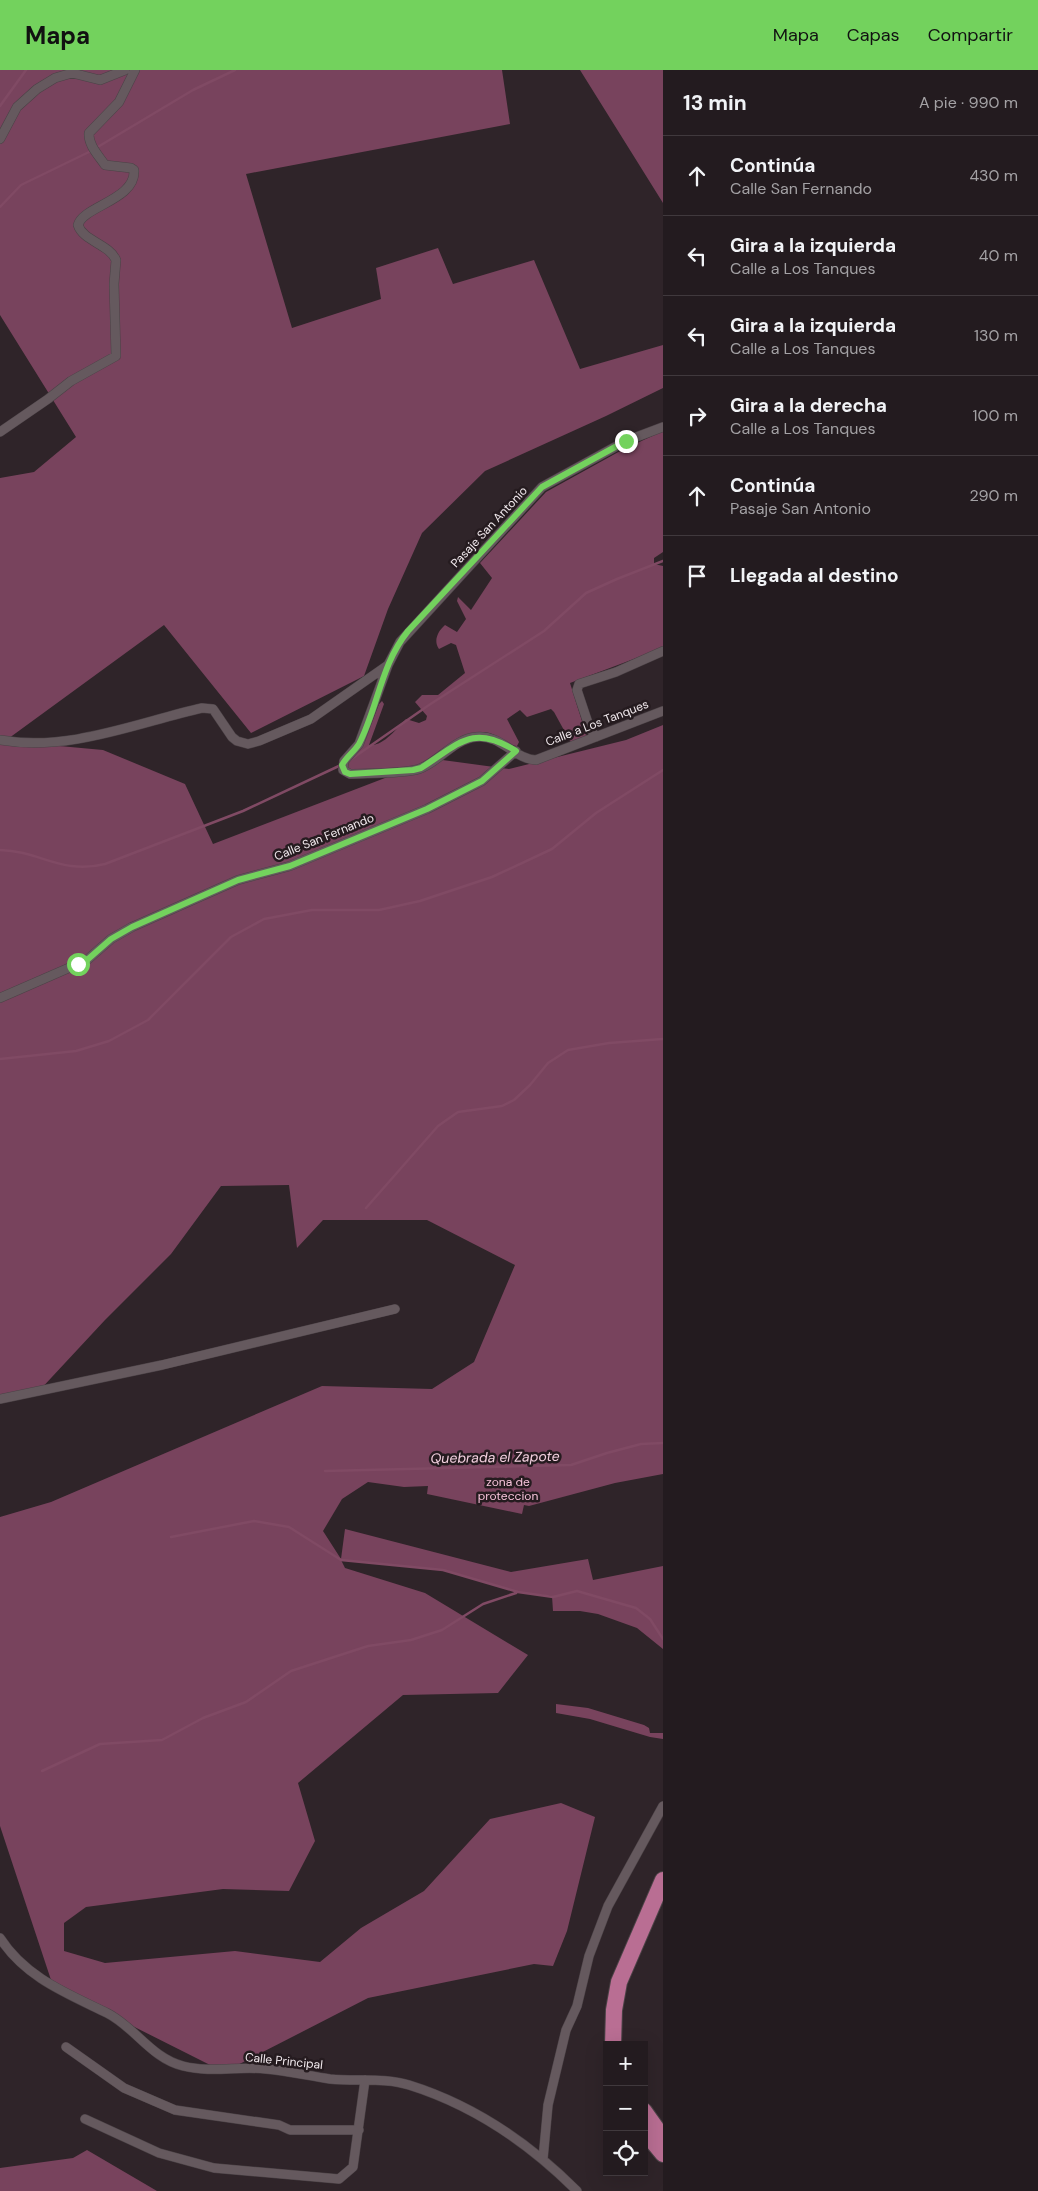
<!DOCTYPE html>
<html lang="es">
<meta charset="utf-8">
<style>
:root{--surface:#231b1f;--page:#2b2428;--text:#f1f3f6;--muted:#a3a1a4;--line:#40393d;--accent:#73d25d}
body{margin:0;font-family:"DM Sans",sans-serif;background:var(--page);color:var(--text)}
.controls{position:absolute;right:15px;bottom:15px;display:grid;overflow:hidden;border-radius:0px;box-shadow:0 5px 20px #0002}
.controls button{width:45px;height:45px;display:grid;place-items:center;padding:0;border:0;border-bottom:1px solid var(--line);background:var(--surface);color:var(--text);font:25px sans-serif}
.stop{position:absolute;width:15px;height:15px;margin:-11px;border:4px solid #73d25d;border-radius:50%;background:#fff}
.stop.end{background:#73d25d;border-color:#fff;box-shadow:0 1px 5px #0008}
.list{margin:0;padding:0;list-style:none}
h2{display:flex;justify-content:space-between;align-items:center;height:65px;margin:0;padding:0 20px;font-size:21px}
h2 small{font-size:16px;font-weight:400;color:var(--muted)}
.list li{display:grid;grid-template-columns:32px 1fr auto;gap:15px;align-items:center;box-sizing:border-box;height:80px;padding:0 20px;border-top:1px solid var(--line)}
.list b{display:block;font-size:19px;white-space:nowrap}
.list p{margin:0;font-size:16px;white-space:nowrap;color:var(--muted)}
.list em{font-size:16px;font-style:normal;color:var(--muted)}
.icon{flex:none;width:28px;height:28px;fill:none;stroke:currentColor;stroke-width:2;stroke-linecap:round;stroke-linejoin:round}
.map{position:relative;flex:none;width:663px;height:2121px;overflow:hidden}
header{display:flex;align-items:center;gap:30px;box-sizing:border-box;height:70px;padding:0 25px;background:var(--accent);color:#111}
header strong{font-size:24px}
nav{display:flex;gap:28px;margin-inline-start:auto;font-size:18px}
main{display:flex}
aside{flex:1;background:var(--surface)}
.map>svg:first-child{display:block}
.forest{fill:#78435d}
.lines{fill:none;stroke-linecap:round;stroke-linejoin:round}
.stream{stroke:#804a64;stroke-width:2.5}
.street-casing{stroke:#4b4246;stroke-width:10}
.highway-casing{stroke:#4b4246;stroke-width:18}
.street{stroke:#65595e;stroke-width:9}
.highway{stroke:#b96e93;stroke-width:16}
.route{stroke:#73d25d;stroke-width:6}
.labels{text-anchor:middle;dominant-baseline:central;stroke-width:5;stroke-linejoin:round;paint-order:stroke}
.street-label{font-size:12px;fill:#f1e9ed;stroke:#251b1f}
.park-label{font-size:12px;fill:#f6c2d9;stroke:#251b1f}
.water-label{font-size:14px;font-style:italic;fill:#f4d1e0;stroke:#251b1f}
</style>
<header>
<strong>Mapa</strong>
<nav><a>Mapa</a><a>Capas</a><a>Compartir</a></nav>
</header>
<main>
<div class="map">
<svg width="663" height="2121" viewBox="0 0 663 2121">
<rect width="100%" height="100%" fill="#2f2429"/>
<path class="forest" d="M 0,0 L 502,0 L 510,54 L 246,104 L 292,258 L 381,229 L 376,198 L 438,178 L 453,214 L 534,190 L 580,299 L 663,275 L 663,318 L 606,346 L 485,401 L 422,463 L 388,539 L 364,606 L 251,663 L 164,555 L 5,671 L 103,680 L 185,714 L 213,774 L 411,698 L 349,701 L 346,696 L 365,669 L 379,634 L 382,631 L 384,634 L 369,675 C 383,677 397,658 406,649 L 419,653 L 426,650 L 427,646 L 415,632 L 422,625 L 438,625 L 465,603 L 456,575 L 451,573 L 439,579 C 433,571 438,561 445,555 L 457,562 L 466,549 L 457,531 L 458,527 L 471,540 L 492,508 L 480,493 L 546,422 L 622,380 L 663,361 L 663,482 L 654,488 L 654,494 L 663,496 L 663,578 L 570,613 L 587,667 L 571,673 L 554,642 L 551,639 L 527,647 L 520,640 L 507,649 L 519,672 L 517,676 C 508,675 500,667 492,664 C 472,656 450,678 435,689 L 509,699 L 626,670 L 663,655 L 663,1404 L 615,1413 L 529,1436 L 524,1435 L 522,1444 L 427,1424 L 428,1416 L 404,1417 L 368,1412 L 342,1429 L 323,1461 L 341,1489 L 345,1459 L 511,1502 L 588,1489 L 593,1510 L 663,1496 L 663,1579 L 637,1558 L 598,1544 L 580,1541 L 553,1541 L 552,1526 L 518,1522 L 443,1500 L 341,1490 L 345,1498 L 425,1523 L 528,1585 L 498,1623 L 403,1625 L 298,1713 L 315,1771 L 289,1821 L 223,1819 L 86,1837 L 64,1853 L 64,1881 L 105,1893 L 235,1881 L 320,1892 L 361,1858 L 424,1821 L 490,1749 L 561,1733 L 595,1747 L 567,1861 L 553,1896 L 534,1894 L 368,1928 L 224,2002 L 53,1916 L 0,1756 L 0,1447 L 51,1432 L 322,1316 L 432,1319 L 474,1292 L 515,1195 L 427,1150 L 323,1150 L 297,1178 L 289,1115 L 221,1116 L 171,1184 L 105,1250 L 38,1322 L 0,1329 L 0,408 L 34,402 L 76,367 L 0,245 Z
M 580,0 L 663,0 L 663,133 Z
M 556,1634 L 588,1638 L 644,1655 L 649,1658 L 650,1663 L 663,1663 L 663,1669 L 650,1667 L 590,1649 L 556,1643 Z
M 87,2080 L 157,2121 L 0,2121 L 0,2098 L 73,2088 Z"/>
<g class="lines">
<path class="stream" d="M 0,36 L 26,0
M 96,78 L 193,20 L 235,0
M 0,137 L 21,115 L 91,81
M 350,690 L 429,635 L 544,561 L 586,523 L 617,509 L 663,491
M 0,780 C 41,781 61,805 105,794 L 243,741 L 341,695
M 0,989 L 76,981 L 109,971 L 148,950 L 231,867 L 264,849 L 312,840 L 379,840 L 420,831 L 492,807 L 552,779 L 596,743 L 663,700
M 366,1138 L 438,1056 L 458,1042 L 502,1036 L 514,1030 L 530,1015 L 548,993 L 568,980 L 609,973 L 663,969
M 325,1401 L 571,1395 L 607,1383 L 641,1374 L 663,1373
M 171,1467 L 254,1451 L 289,1457 L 341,1490 L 443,1500 L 518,1522 L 553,1527 L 577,1521 L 636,1538 L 650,1549 L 663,1569
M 42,1701 L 100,1674 L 162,1670 L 203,1648 L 246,1632 L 291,1601 L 368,1576 L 411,1570 L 442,1560 L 483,1534 L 516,1523"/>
<defs>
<path id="street" d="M 0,69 L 17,37 L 37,19 L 55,8 L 72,3 L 100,10 L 125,0
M 663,357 L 626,371 L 542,417 L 400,572 L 388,595 L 359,674 L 344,691 L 343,700 L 350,704 C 369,703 403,704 419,699 C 439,692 454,669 476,667 C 501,664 514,689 536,690 L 663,641
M 0,362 L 48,329 L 71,311 L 116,286 L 114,214 L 116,190 C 109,174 83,171 78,155 C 83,136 136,130 134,100 L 131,98 L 105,95 C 99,86 88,75 89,63 L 119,32 L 135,0
M 596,667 L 590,659 L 577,620 L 579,614 L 616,602 L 663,581
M 0,670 C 69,682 136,653 202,638 L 213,639 L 232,667 L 237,671 L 248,674 L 259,671 L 311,649 L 388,595
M 0,928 L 87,890 L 111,869 L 132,857 L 238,810 L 290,796 L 427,739 L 482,711 L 516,681
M 0,1329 L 162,1295 L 395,1239
M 0,1868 C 25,1907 66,1923 107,1943 C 135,1957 151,1988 183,1996 C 211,2003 239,1996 266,1999 C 288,2001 309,2006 330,2009 C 356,2012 384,2007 409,2015 C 473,2035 530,2074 577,2121
M 66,1977 L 124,2018 L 175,2040 L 279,2055 L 290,2060 L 359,2060
M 85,2049 L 159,2083 L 214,2098 L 339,2109 L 353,2097 L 365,2010
M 543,2089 L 548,2035 L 566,1960 L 577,1936 L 589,1886 L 608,1836 L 663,1736"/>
<path id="highway" d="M 613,1975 L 614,1940 L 619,1912 L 663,1810
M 644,2041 L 663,2068
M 644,2061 L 663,2084"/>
</defs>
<use href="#street" class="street-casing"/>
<use href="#highway" class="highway-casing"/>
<use href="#street" class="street"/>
<use href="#highway" class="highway"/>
</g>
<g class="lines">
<path class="route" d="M 78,894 L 87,890 L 111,869 L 132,857 L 238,810 L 290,796 L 427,739 L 482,711 L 516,681 C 472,653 459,674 421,698 L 413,700 L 350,704 L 345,702 L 342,695 C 346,687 354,682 359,674 C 378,637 381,594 408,561 L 542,417 L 626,371"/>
</g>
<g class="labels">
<g class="street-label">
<text transform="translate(489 457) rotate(-47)">Pasaje San Antonio</text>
<text transform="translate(597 653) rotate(-21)">Calle a Los Tanques</text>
<text transform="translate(324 767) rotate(-22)">Calle San Fernando</text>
<text transform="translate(284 1991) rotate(6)">Calle Principal</text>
</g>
<g class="park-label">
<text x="508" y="1412">zona de<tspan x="508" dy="14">proteccion</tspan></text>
</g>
<g class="water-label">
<text transform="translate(495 1387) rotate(-1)">Quebrada el Zapote</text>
</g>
</g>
</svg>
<div class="controls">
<button>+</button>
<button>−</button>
<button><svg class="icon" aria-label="locate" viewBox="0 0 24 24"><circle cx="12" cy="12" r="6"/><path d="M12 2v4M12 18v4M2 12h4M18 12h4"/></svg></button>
</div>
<div class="stop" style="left:78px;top:894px"></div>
<div class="stop end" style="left:626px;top:371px"></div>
</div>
<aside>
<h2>13 min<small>A pie · 990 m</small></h2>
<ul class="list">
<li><svg class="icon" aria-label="ahead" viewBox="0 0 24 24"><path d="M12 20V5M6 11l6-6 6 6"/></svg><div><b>Continúa</b><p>Calle San Fernando</p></div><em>430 m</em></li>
<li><svg class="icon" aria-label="left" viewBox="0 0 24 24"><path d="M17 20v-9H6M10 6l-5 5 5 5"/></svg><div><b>Gira a la izquierda</b><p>Calle a Los Tanques</p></div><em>40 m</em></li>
<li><svg class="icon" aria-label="left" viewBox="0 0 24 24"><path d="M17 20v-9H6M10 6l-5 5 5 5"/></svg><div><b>Gira a la izquierda</b><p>Calle a Los Tanques</p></div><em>130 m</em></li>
<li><svg class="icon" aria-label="right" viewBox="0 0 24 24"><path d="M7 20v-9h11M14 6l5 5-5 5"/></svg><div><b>Gira a la derecha</b><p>Calle a Los Tanques</p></div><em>100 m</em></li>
<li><svg class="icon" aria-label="ahead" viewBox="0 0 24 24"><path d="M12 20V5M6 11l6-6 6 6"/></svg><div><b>Continúa</b><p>Pasaje San Antonio</p></div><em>290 m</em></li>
<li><svg class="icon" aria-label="arrive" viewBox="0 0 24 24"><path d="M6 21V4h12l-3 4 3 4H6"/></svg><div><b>Llegada al destino</b></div></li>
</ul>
</aside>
</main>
